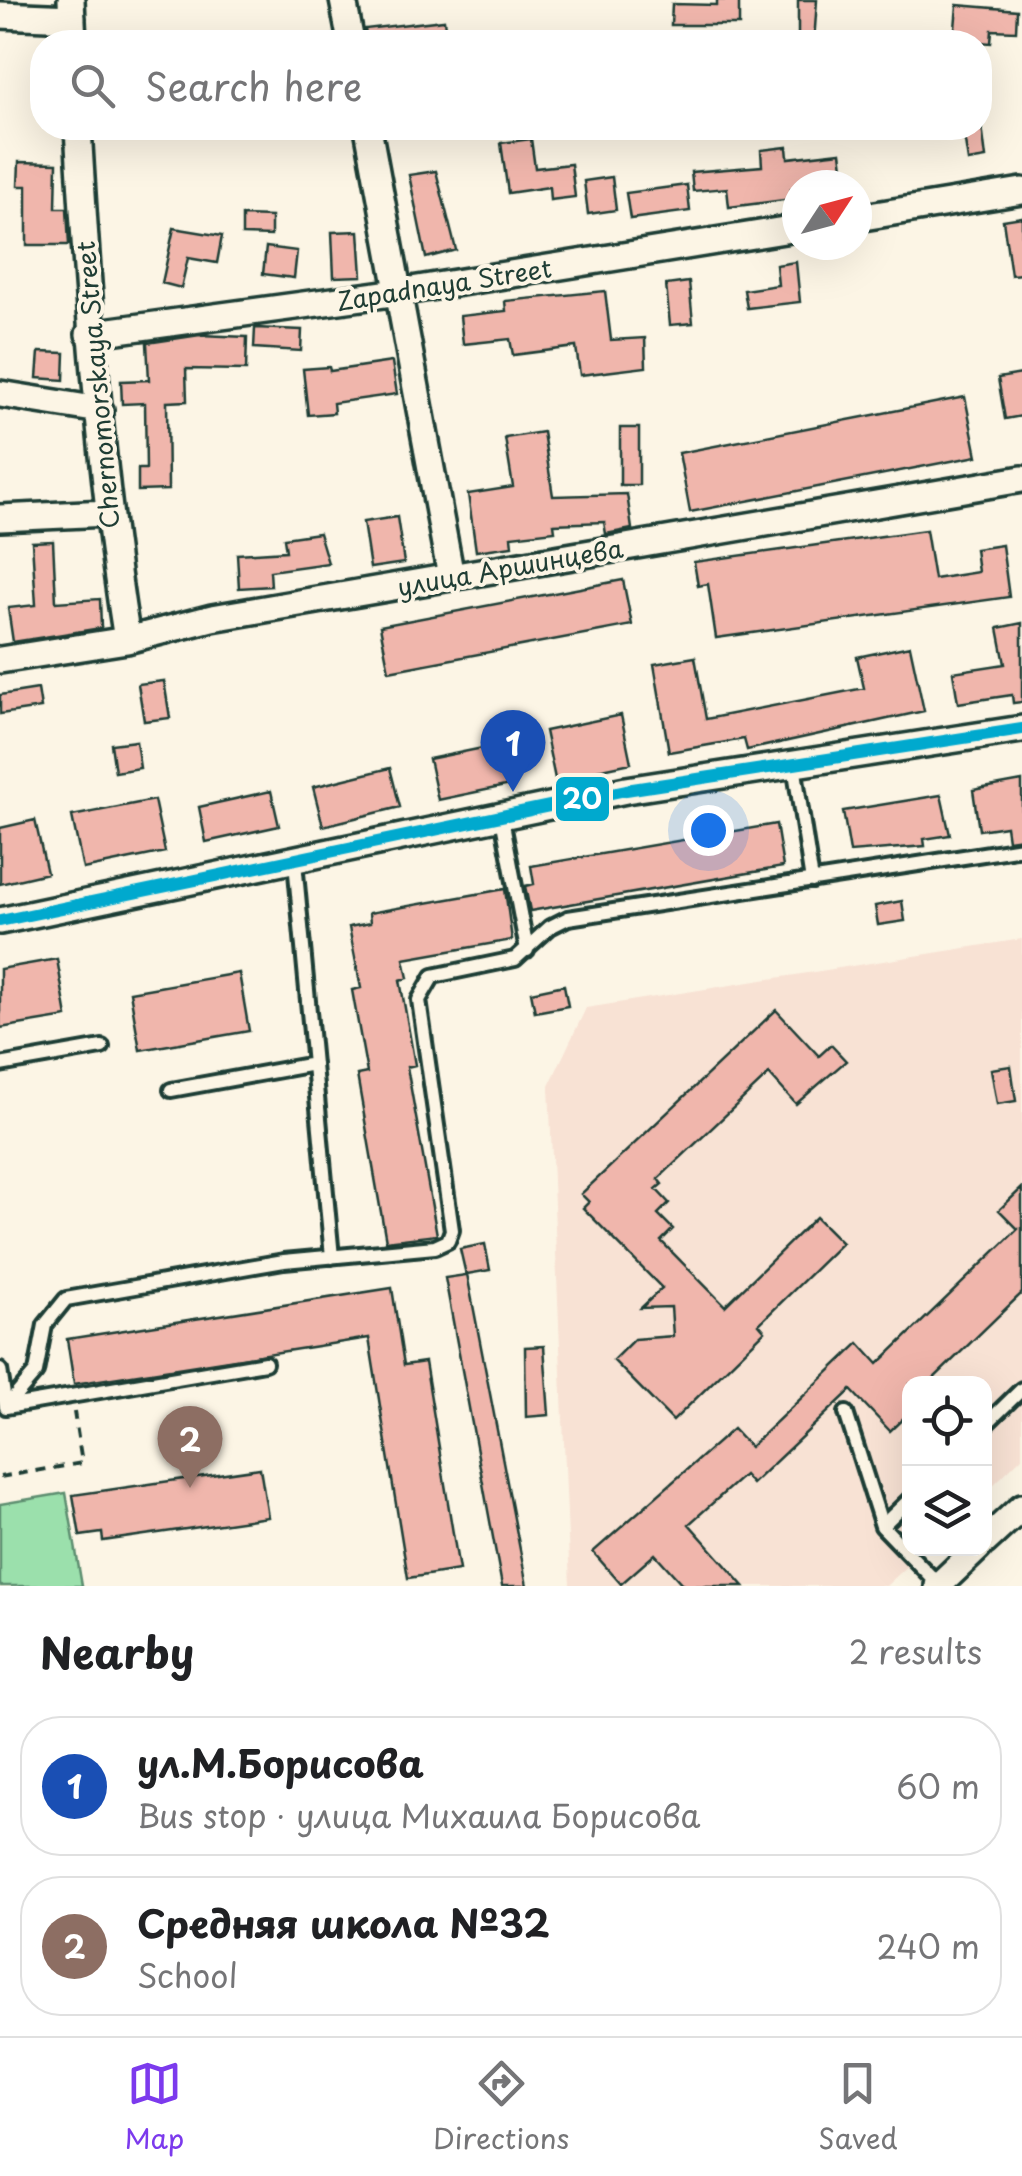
<!DOCTYPE html>
<meta charset="utf-8">
<style>
:root{--surface:#fff;--page:#f2f2f2;--text:#202124;--muted:#757577;--line:#e0e0e0;--accent:#7c3aed}
body{margin:0;font-family:"Playpen Sans",sans-serif;background:var(--page);color:var(--text)}
.controls{position:absolute;right:30px;bottom:30px;display:grid;overflow:hidden;border-radius:20px;box-shadow:0 10px 40px #0002}
.controls button{width:90px;height:90px;display:grid;place-items:center;padding:0;border:0;border-bottom:2px solid var(--line);background:var(--surface);color:var(--text);font:50px sans-serif}
.compass{position:absolute;left:782px;top:170px;width:90px;height:90px;border-radius:50%;background:var(--surface);box-shadow:0 10px 40px #0002;rotate:54deg}
.you{position:absolute;left:708px;top:830px;width:35px;height:35px;margin:-25px;border:8px solid #fff;border-radius:50%;background:#1a73e8;box-shadow:0 0 0 15px #1a73e833}
.badge{display:grid;place-items:center;width:65px;height:65px;border-radius:50%;background:var(--accent);color:#fff;font-size:32px;font-weight:700}
.pin{position:absolute;translate:-50% -82px;filter:drop-shadow(0 2px 5px #0008)}
.pin::after{content:'';position:absolute;top:52px;width:35px;height:30px;background:inherit;clip-path:polygon(0 0,100% 0,50% 100%)}
.list{margin:0;padding:0;list-style:none}
h2{display:flex;justify-content:space-between;align-items:center;height:130px;margin:0;padding:0 40px;font-size:42px}
h2 small{font-size:32px;font-weight:400;color:var(--muted)}
.list li{display:grid;grid-template-columns:65px 1fr auto;gap:30px;align-items:center;box-sizing:border-box;height:140px;margin:0 20px 20px;padding:0 20px;border:2px solid var(--line);border-radius:40px}
.list b{display:block;font-size:38px;white-space:nowrap}
.list p{margin:0;font-size:32px;white-space:nowrap;color:var(--muted)}
.list em{font-size:32px;font-style:normal;color:var(--muted)}
.icon{flex:none;width:55px;height:55px;fill:none;stroke:currentColor;stroke-width:2;stroke-linecap:round;stroke-linejoin:round}
.map{position:relative;flex:none;width:1022px;height:1586px;overflow:hidden}
.search{position:absolute;background:var(--surface);box-shadow:0 10px 40px #0002;left:30px;right:30px;top:30px;height:110px;display:flex;align-items:center;gap:25px;box-sizing:border-box;padding:0 35px;border-radius:40px;color:var(--muted);font-size:38px}
.sheet{height:450px;background:var(--surface)}
nav{display:flex;justify-content:space-around;align-items:center;box-sizing:border-box;height:140px;border-top:2px solid var(--line);background:var(--surface);font-size:28px;color:var(--muted)}
nav a{display:grid;justify-items:center;gap:5px}
nav .on{color:var(--accent)}
.map>svg:first-child{display:block}
.built{fill:#f8e2d4}
.green{fill:#9be0ac;stroke:#5d8e70;stroke-width:2.5}
.building{fill:#f0b6ac;stroke:#1f3d34;stroke-width:2.5}
.lines{fill:none;stroke-linecap:round;stroke-linejoin:round}
.service-casing{stroke:#1f3d34;stroke-width:20}
.minor-casing{stroke:#1f3d34;stroke-width:32}
.path{stroke:#1f3d34;stroke-width:4;stroke-dasharray:10 8;stroke-linecap:butt}
.service{stroke:#fcf5e5;stroke-width:12}
.minor{stroke:#fcf5e5;stroke-width:25}
.bus-1-casing{stroke:#fcf5e5;stroke-width:20}
.bus-1{stroke:#00a9ce;stroke-width:12}
.labels{text-anchor:middle;dominant-baseline:central;stroke-width:8;stroke-linejoin:round;paint-order:stroke}
.street-label{font-size:25px;fill:#1f3d34;stroke:#fcf5e5}
.line-badge{stroke:#fcf5e5;stroke-width:4}
.badge-label{font-size:28px;text-anchor:middle;font-weight:bold;fill:#fff}
</style>
<div class="map">
<svg width="1022" height="1586" viewBox="0 0 1022 1586">
<rect width="100%" height="100%" fill="#fcf5e5"/>
<filter id="ink" filterUnits="userSpaceOnUse"><feTurbulence type="fractalNoise" baseFrequency=".01" numOctaves="2"/><feDisplacementMap in="SourceGraphic" scale="20" xChannelSelector="R" yChannelSelector="G"/><feConvolveMatrix kernelMatrix="1 2 1 2 8 2 1 2 1" color-interpolation-filters="sRGB"/></filter>
<g filter="url(#ink)">
<path class="built" d="M 1022,939 L 1022,1457 L 985,1493 L 984,1384 L 910,1384 L 910,1548 L 926,1549 L 886,1586 L 570,1586 L 549,1086 L 586,1008 Z"/>
<path class="green" d="M 66,1493 L 82,1586 L 0,1586 L 0,1504 Z"/>
<path class="building" d="M 717,0 L 739,0 L 739,25 L 671,25 L 672,4 L 717,5 Z
M 798,0 L 817,0 L 814,42 L 798,42 Z
M 957,5 L 1017,10 L 1016,31 L 992,30 L 991,43 L 954,40 Z
M 444,20 L 447,42 L 367,42 L 365,29 Z
M 982,126 L 986,158 L 968,161 L 963,129 Z
M 531,139 L 535,168 L 571,164 L 575,197 L 550,200 L 549,187 L 508,193 L 501,143 Z
M 787,147 L 788,158 L 841,152 L 845,182 L 797,185 L 791,189 L 792,199 L 729,207 L 727,188 L 693,191 L 691,172 L 762,166 L 761,150 Z
M 19,162 L 57,163 L 56,208 L 67,208 L 69,245 L 27,245 L 27,186 L 18,186 Z
M 436,171 L 456,250 L 426,258 L 409,175 Z
M 612,177 L 616,210 L 588,214 L 584,181 Z
M 687,185 L 690,211 L 630,219 L 626,193 Z
M 242,216 L 271,217 L 271,236 L 242,235 Z
M 1022,217 L 1022,274 L 1011,275 L 1003,220 Z
M 174,228 L 222,236 L 217,263 L 188,258 L 181,288 L 162,283 Z
M 359,231 L 362,276 L 334,277 L 332,232 Z
M 266,247 L 297,251 L 294,278 L 263,274 Z
M 796,262 L 800,302 L 747,308 L 744,290 L 778,285 L 776,265 Z
M 689,282 L 693,323 L 670,325 L 666,285 Z
M 605,291 L 611,340 L 645,338 L 646,367 L 580,375 L 576,347 L 513,355 L 510,339 L 463,344 L 460,316 L 506,311 L 505,301 Z
M 255,328 L 302,330 L 301,351 L 254,348 Z
M 200,335 L 247,337 L 246,370 L 186,369 L 187,401 L 167,402 L 168,490 L 138,491 L 138,469 L 146,469 L 145,403 L 122,404 L 121,381 L 149,380 L 147,343 Z
M 39,352 L 65,353 L 64,380 L 37,378 Z
M 392,362 L 397,394 L 333,403 L 334,413 L 308,415 L 303,369 L 329,367 L 330,371 Z
M 1022,374 L 1022,416 L 1005,419 L 998,378 Z
M 965,397 L 977,456 L 690,512 L 679,453 Z
M 620,428 L 639,428 L 639,485 L 620,485 Z
M 543,432 L 553,496 L 627,494 L 632,529 L 606,534 L 604,522 L 554,524 L 555,531 L 511,536 L 512,546 L 476,551 L 468,494 L 513,487 L 505,438 Z
M 397,517 L 404,563 L 370,568 L 363,522 Z
M 926,530 L 934,579 L 978,572 L 975,549 L 1002,545 L 1009,597 L 716,638 L 708,584 L 698,586 L 694,562 Z
M 319,533 L 328,563 L 270,571 L 271,586 L 239,588 L 237,554 L 286,551 L 284,538 Z
M 53,541 L 56,602 L 100,599 L 101,628 L 13,642 L 8,608 L 36,605 L 32,542 Z
M 623,580 L 632,625 L 389,671 L 380,626 Z
M 1022,623 L 1022,702 L 1013,703 L 1012,695 L 958,703 L 953,672 L 1005,664 L 998,628 Z
M 910,646 L 924,711 L 747,750 L 744,739 L 669,752 L 654,664 L 695,657 L 706,719 L 864,688 L 857,657 Z
M 164,681 L 170,718 L 144,721 L 138,684 Z
M 38,689 L 41,708 L 0,714 L 0,695 Z
M 621,715 L 631,763 L 555,779 L 545,731 Z
M 136,741 L 140,768 L 115,772 L 111,744 Z
M 507,743 L 515,784 L 438,800 L 429,759 Z
M 390,768 L 400,807 L 323,826 L 313,787 Z
M 1022,781 L 1022,838 L 1008,840 L 1006,826 L 979,830 L 973,790 Z
M 271,791 L 279,826 L 206,842 L 199,807 Z
M 941,795 L 950,835 L 924,839 L 925,846 L 850,852 L 843,811 Z
M 154,800 L 165,852 L 83,869 L 72,816 Z
M 35,820 L 47,873 L 0,884 L 0,828 Z
M 776,824 L 783,867 L 530,911 L 525,886 L 534,884 L 531,866 Z
M 505,889 L 512,940 L 404,959 L 408,978 L 400,980 L 415,1065 L 407,1067 L 437,1235 L 386,1241 L 357,1075 L 367,1073 L 352,990 L 361,988 L 349,927 L 370,923 L 369,913 Z
M 902,901 L 905,921 L 878,925 L 875,906 Z
M 57,959 L 67,1017 L 0,1028 L 0,969 Z
M 239,973 L 249,1031 L 140,1050 L 130,992 Z
M 564,985 L 568,1006 L 535,1012 L 531,992 Z
M 776,1010 L 819,1056 L 831,1045 L 846,1061 L 796,1104 L 769,1074 L 658,1179 L 662,1184 L 656,1189 L 669,1203 L 658,1214 L 673,1229 L 661,1241 L 725,1306 L 816,1217 L 842,1243 L 759,1324 L 765,1331 L 673,1421 L 613,1360 L 634,1339 L 673,1336 L 671,1307 L 641,1308 L 662,1288 L 583,1208 L 589,1202 L 581,1194 Z
M 1011,1066 L 1016,1101 L 997,1104 L 991,1069 Z
M 1022,1188 L 1022,1293 L 928,1384 L 910,1384 L 910,1412 L 890,1431 L 851,1390 L 752,1484 L 744,1475 L 689,1524 L 744,1586 L 684,1586 L 655,1554 L 621,1584 L 593,1552 L 733,1429 L 750,1447 L 859,1343 L 878,1364 L 1018,1229 L 999,1210 Z
M 485,1244 L 490,1270 L 467,1274 L 527,1586 L 502,1586 L 445,1278 L 466,1275 L 460,1249 Z
M 392,1288 L 404,1365 L 425,1362 L 459,1570 L 408,1578 L 369,1338 L 74,1384 L 67,1339 Z
M 544,1346 L 549,1415 L 526,1417 L 525,1347 Z
M 260,1468 L 268,1517 L 103,1541 L 102,1533 L 80,1536 L 73,1495 Z"/>
<g class="lines">
<defs>
<path id="service" d="M 794,765 L 812,881
M 502,818 L 527,950
M 295,862 L 332,1257
M 0,1065 L 102,1047
M 171,1090 L 314,1064
M 0,1370 L 6,1407
M 6,1407 L 36,1372 L 45,1325 L 66,1299 L 284,1261 L 435,1247 L 448,1241 L 452,1230 L 419,1000 L 433,976 L 515,959 L 550,927 L 568,918 L 1022,848
M 6,1407 L 265,1363
M 846,1413 L 882,1526 L 939,1585
M 984,1426 L 1022,1389
M 882,1526 L 910,1499"/>
<path id="minor" d="M 71,0 L 73,42
M 343,0 L 351,42
M 0,15 L 72,18
M 78,128 C 88,299 100,470 127,640
M 368,128 L 451,577
M 857,218 L 1022,191
M 89,334 L 399,292 L 797,228
M 0,394 L 100,410
M 0,518 L 107,513
M 0,660 L 127,640 L 212,618 L 1022,479
M 0,921 L 626,790 L 1022,729
M 984,1542 L 1022,1507
M 938,1586 L 978,1548"/>
</defs>
<use href="#service" class="service-casing"/>
<use href="#minor" class="minor-casing"/>
<path class="path" d="M 0,1477 L 82,1463 L 74,1412"/>
<use href="#service" class="service"/>
<use href="#minor" class="minor"/>
<defs>
<path id="bus-1" d="M 0,921 L 626,790 L 1022,729"/>
</defs>
<use href="#bus-1" class="bus-1-casing"/>
<use href="#bus-1" class="bus-1"/>
</g>
</g>
<g class="labels">
<g class="street-label">
<text transform="translate(444 284) rotate(-9)">Zapadnaya Street</text>
<text transform="translate(97 385) rotate(-95)">Chernomorskaya Street</text>
<text transform="translate(510 567) rotate(-10)">улица Аршинцева</text>
</g>
</g>
<rect class="line-badge" x="554" y="775" width="57" height="48" rx="10" fill="#00a9ce"/>
<g class="badge-label">
<text x="582" y="809">20</text>
</g>
</svg>
<div class="controls">
<button><svg class="icon" aria-label="locate" viewBox="0 0 24 24"><circle cx="12" cy="12" r="6"/><path d="M12 2v4M12 18v4M2 12h4M18 12h4"/></svg></button>
<button><svg class="icon" aria-label="layers" viewBox="0 0 24 24"><path d="M12 4l9 5-9 5-9-5zM3 14l9 5 9-5"/></svg></button>
</div>
<svg class="compass" viewBox="-18 -18 36 36"><path d="M0-13l5 13h-10z" fill="#e53935"/><path d="M0 13l5-13h-10z" fill="#757577"/></svg>
<div class="you"></div>
<div class="pin badge" style="left:513px;top:792px;background:#1a4fb4">1</div>
<div class="pin badge" style="left:190px;top:1488px;background:#8d6e63">2</div>
<div class="search"><svg class="icon" aria-label="search" viewBox="0 0 24 24"><circle cx="10" cy="10" r="6"/><path d="M15 15l6 6"/></svg>Search here</div>
</div>
<section class="sheet">
<h2>Nearby<small>2 results</small></h2>
<ul class="list">
<li><span class="badge" style="background:#1a4fb4">1</span><div><b>ул.М.Борисова</b><p>Bus stop · улица Михаила Борисова</p></div><em>60 m</em></li>
<li><span class="badge" style="background:#8d6e63">2</span><div><b>Средняя школа №32</b><p>School</p></div><em>240 m</em></li>
</ul>
</section>
<nav>
<a class="on"><svg class="icon" aria-label="map" viewBox="0 0 24 24"><path d="M3 6l6-2 6 2 6-2v14l-6 2-6-2-6 2zM9 4v14M15 6v14"/></svg>Map</a>
<a><svg class="icon" aria-label="directions" viewBox="0 0 24 24"><path d="M12 3l9 9-9 9-9-9zM9 14v-3h6M13 9l2 2-2 2"/></svg>Directions</a>
<a><svg class="icon" aria-label="saved" viewBox="0 0 24 24"><path d="M7 4h10v16l-5-4-5 4z"/></svg>Saved</a>
</nav>
